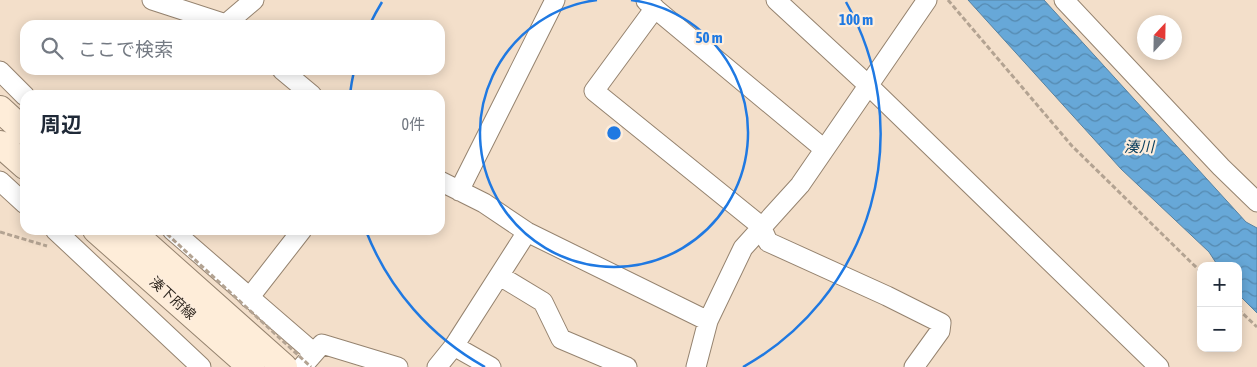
<!DOCTYPE html>
<html lang="ja">
<meta charset="utf-8">
<style>
:root{--surface:#fff;--page:#f6f6f7;--text:#1f2937;--muted:#747a83;--line:#e0e1e3}
body{margin:0;font-family:"Asap Condensed","Noto Sans JP",sans-serif;background:var(--page);color:var(--text)}
.controls{position:absolute;right:15px;bottom:15px;display:grid;overflow:hidden;border-radius:10px;box-shadow:0 2px 12px #0003}
.controls button{width:45px;height:45px;display:grid;place-items:center;padding:0;border:0;border-bottom:1px solid var(--line);background:var(--surface);color:var(--text);font:25px sans-serif}
.compass{position:absolute;left:1137px;top:15px;width:45px;height:45px;border-radius:50%;background:var(--surface);box-shadow:0 2px 12px #0003;rotate:22deg}
.list{margin:0;padding:0;list-style:none}
h2{display:flex;justify-content:space-between;align-items:center;height:65px;margin:0;padding:0 20px;font-size:21px}
h2 small{font-size:16px;font-weight:400;color:var(--muted)}
.icon{flex:none;width:28px;height:28px;fill:none;stroke:currentColor;stroke-width:2;stroke-linecap:round;stroke-linejoin:round}
.map{position:relative;flex:none;width:1257px;height:367px;overflow:hidden}
.search{position:absolute;background:var(--surface);box-shadow:0 2px 12px #0003;left:20px;top:20px;width:425px;height:55px;display:flex;align-items:center;gap:12px;box-sizing:border-box;padding:0 18px;border-radius:15px;color:var(--muted);font-size:19px}
.panel{position:absolute;background:var(--surface);box-shadow:0 2px 12px #0003;left:20px;top:90px;width:425px;height:145px;border-radius:15px}
.map>svg:first-child{display:block}
.water{fill:url(#water-waves);stroke:#5782a1}
.lines{fill:none;stroke-linecap:round;stroke-linejoin:round}
.street-casing{stroke:#95836f;stroke-width:21}
.secondary-casing{stroke:#95836f;stroke-width:28}
.path{stroke:#b3a392;stroke-width:3;stroke-dasharray:5 2.5;stroke-linecap:butt}
.street{stroke:#fff;stroke-width:19}
.secondary{stroke:#feedd9;stroke-width:26}
.path-bridge{stroke:#b3a392;stroke-width:3;stroke-dasharray:5 2.5;stroke-linecap:butt}
.ring{fill:none;stroke:#1f79e2;stroke-width:2.5}
.labels{text-anchor:middle;dominant-baseline:central;stroke-width:4.5;stroke-linejoin:round;paint-order:stroke}
.street-label{font-size:14px;fill:#312921;stroke:#fdeddc}
.water-label{font-size:15px;font-style:italic;fill:#0b405f;stroke:#fdeddc}
.centre{fill:#1f79e2;stroke:#fdeddc;stroke-width:2.5}
.ring-label{font-size:15px;text-anchor:middle;font-weight:bold;fill:#1f79e2;stroke:#fdeddc;stroke-width:4.5;stroke-linejoin:round;paint-order:stroke}
</style>
<div class="map">
<svg width="1257" height="367" viewBox="0 0 1257 367">
<defs>
<pattern id="water-waves" width="16" height="10" patternUnits="userSpaceOnUse" patternTransform="scale(1.25)"><rect width="16" height="10" fill="#67a8d8"/><path d="M0 5q4-4 8 0t8 0" fill="none" stroke="#5589af"/></pattern>
</defs>
<rect width="100%" height="100%" fill="#f3dfca"/>
<path class="water" d="M 968,0 L 1044,0 L 1246,222 L 1257,228 L 1257,313 L 1238,294 L 1238,266 L 1218,266 L 1209,252 L 1121,169 Z"/>
<g class="lines">
<defs>
<path id="street" d="M 152,0 L 229,25
M 776,0 L 868,85 L 1159,367
M 1064,0 L 1221,167 L 1257,202
M 646,1 L 824,149
M 655,8 L 594,91 L 761,226 L 768,242 L 887,296 L 941,323 L 940,331 L 914,367
M 227,23 L 254,0
M 282,70 L 312,95
M 0,71 L 25,96
M 0,181 L 25,204
M 440,181 L 484,203 L 527,232 L 708,321
M 459,191 L 555,0
M 55,230 L 201,367
M 172,230 L 314,353
M 500,276 L 543,302 L 561,339 L 627,367
M 249,298 L 302,230
M 454,346 L 491,367
M 302,367 L 322,344 L 398,367
M 437,367 L 454,346 L 527,232
M 696,367 L 708,321 L 743,248 L 800,185 L 927,0"/>
<path id="secondary" d="M 0,109 L 25,132
M 0,144 L 25,166
M 96,230 L 251,367
M 130,230 L 284,367"/>
</defs>
<use href="#street" class="street-casing"/>
<use href="#secondary" class="secondary-casing"/>
<path class="path" d="M 948,0 L 1072,146 L 1201,272
M 0,232 L 47,246
M 1238,309 L 1257,327"/>
<use href="#street" class="street"/>
<use href="#secondary" class="secondary"/>
<path class="path-bridge" d="M 167,234 L 311,367"/>
</g>
<g class="ring">
<path d="M631 0A134 134 0 1 1 597 0"/>
<path d="M485 367A267 267 0 0 1 366 231M350 94A267 267 0 0 1 354 71M370 24A267 267 0 0 1 382 2M846 2A267 267 0 0 1 743 367"/>
</g>
<g class="labels">
<g class="street-label">
<text transform="translate(173 298) rotate(42)">湊下府線</text>
</g>
<g class="water-label">
<text x="1139" y="146">湊川</text>
</g>
</g>
<circle cx="614" cy="133" r="8" class="centre"/>
<g class="ring-label">
<text x="856" y="25">100 m</text>
<text x="709" y="43">50 m</text>
</g>
</svg>
<div class="controls">
<button>+</button>
<button>−</button>
</div>
<svg class="compass" viewBox="-18 -18 36 36"><path d="M0-13l5 13h-10z" fill="#e53935"/><path d="M0 13l5-13h-10z" fill="#747a83"/></svg>
<div class="search"><svg class="icon" aria-label="search" viewBox="0 0 24 24"><circle cx="10" cy="10" r="6"/><path d="M15 15l6 6"/></svg>ここで検索</div>
<section class="panel">
<h2>周辺<small>0件</small></h2>
<ul class="list">
</ul>
</section>
</div>
